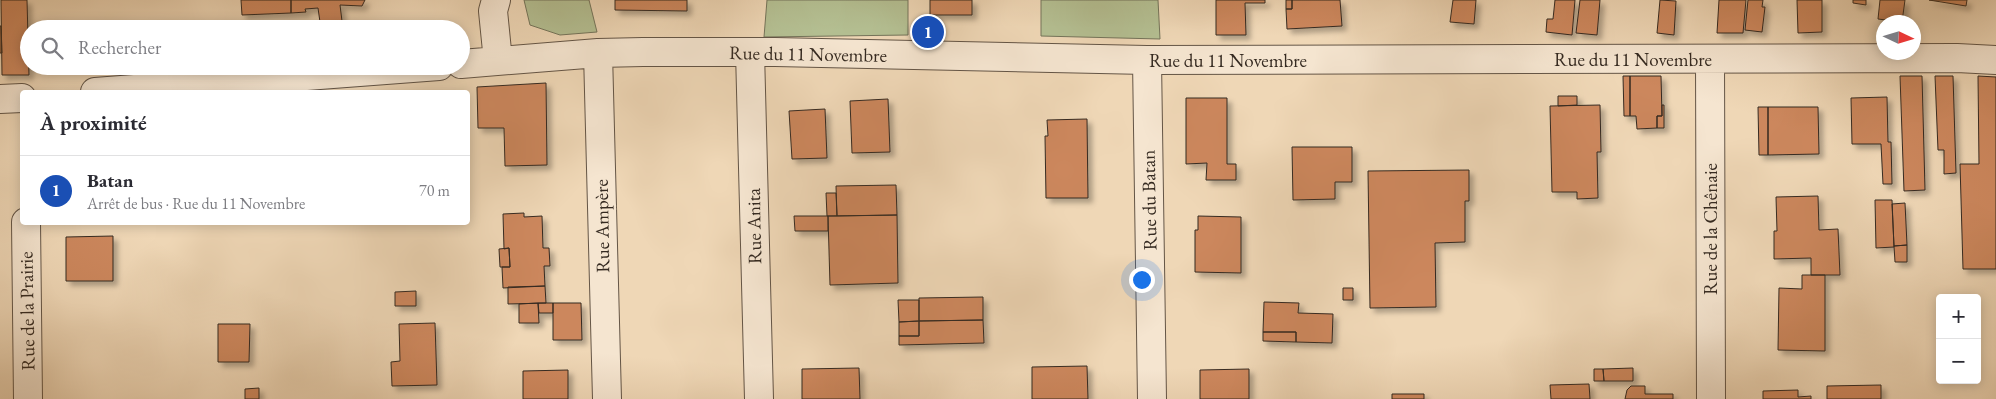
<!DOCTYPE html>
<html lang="fr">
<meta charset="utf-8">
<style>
:root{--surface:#fff;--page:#f7f7f7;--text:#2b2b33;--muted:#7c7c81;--line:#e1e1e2;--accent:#b45309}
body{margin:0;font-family:"EB Garamond",serif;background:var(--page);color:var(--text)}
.controls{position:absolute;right:15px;bottom:15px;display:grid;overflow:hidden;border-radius:5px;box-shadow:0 2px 12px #0003}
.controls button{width:45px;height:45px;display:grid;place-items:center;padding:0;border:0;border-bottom:1px solid var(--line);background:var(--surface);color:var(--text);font:25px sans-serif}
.compass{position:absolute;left:1876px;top:15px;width:45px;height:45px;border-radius:50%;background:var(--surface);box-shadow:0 2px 12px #0003;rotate:94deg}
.you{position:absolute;left:1141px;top:279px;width:18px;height:18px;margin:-12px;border:4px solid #fff;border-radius:50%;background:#1a73e8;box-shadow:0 0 0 8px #1a73e833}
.badge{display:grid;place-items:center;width:32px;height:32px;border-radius:50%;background:var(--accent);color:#fff;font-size:16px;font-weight:700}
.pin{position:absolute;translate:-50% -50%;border:2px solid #fff;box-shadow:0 1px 5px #0006}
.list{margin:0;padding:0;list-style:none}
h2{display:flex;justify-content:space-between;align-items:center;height:65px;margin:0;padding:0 20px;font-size:21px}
h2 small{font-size:16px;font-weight:400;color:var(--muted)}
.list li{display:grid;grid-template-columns:32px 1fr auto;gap:15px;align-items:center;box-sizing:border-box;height:70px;padding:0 20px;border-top:1px solid var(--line)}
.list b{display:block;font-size:19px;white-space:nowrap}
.list p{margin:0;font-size:16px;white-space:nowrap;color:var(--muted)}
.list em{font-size:16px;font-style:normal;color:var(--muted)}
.icon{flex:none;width:28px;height:28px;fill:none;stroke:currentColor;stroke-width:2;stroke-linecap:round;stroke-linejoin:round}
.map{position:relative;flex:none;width:1996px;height:399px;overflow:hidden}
.search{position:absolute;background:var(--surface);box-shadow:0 2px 12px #0003;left:20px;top:20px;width:450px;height:55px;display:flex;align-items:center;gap:12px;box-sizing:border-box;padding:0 18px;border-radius:28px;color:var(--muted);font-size:19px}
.panel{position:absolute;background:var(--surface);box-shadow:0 2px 12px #0003;left:20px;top:90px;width:450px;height:135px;border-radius:5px}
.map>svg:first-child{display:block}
.green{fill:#b4bf92;stroke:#74745a}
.building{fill:#cc875d;stroke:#352a21;filter:url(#shadow)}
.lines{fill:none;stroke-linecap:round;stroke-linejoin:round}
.minor-casing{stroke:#645546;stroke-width:30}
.minor{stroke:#f5e5d0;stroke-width:28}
.labels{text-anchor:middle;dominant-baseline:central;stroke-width:5;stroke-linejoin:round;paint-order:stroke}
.street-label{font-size:19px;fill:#352a21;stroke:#f5e5d0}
</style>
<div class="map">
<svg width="1996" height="399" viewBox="0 0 1996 399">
<defs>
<filter id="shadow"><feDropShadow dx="4.5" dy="4.5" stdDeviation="2.5" flood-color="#0004"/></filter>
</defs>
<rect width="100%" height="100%" fill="#efd7b6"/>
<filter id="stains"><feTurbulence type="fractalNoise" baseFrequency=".004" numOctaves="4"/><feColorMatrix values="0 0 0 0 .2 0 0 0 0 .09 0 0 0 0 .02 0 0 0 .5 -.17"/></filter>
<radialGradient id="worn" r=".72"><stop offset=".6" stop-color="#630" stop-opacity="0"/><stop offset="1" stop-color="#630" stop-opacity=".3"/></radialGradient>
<path class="green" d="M 524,0 L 589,0 L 597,32 L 560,35 L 530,25 Z
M 767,0 L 908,0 L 908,35 L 764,37 Z
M 1041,0 L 1158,0 L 1160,39 L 1041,36 Z"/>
<path class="building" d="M 1,0 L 27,0 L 29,75 L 2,75 Z
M 241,0 L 291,0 L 291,13 L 242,15 Z
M 291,0 L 365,0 L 362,6 L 340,5 L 343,29 L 321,29 L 318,8 L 305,9 L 306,12 L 291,13 Z
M 615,0 L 687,0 L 687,11 L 615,10 Z
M 930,0 L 972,0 L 972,15 L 930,15 Z
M 1216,0 L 1265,0 L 1265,3 L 1245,3 L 1246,35 L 1216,35 Z
M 1286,0 L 1292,0 L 1292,9 L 1286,9 Z
M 1292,0 L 1340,0 L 1342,26 L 1287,29 L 1286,9 L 1292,9 Z
M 1453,0 L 1476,0 L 1474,24 L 1450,22 Z
M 1555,0 L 1575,0 L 1572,35 L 1546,32 L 1547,19 L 1553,19 Z
M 1580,0 L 1600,0 L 1597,35 L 1576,33 Z
M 1660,0 L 1676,1 L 1674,35 L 1657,33 Z
M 1719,0 L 1746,0 L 1743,33 L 1717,33 Z
M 1748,0 L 1763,0 L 1762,7 L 1765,7 L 1762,32 L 1745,30 Z
M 1797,0 L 1822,0 L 1822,32 L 1798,33 Z
M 1853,0 L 1866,0 L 1866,5 L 1853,3 Z
M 1880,0 L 1905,0 L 1902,22 L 1878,19 Z
M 1929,0 L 1967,0 L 1966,6 Z
M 0,26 L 1,26 L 2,53 L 0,53 Z
M 1623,76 L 1630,76 L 1630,116 L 1624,116 Z
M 1630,76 L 1661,76 L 1662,116 L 1657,116 L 1657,128 L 1637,129 L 1636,116 L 1630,116 Z
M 1900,76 L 1922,76 L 1925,190 L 1904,191 Z
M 1935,76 L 1953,76 L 1956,173 L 1944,174 L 1944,150 L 1938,150 Z
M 1978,76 L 1996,77 L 1996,269 L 1963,269 L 1960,164 L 1979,164 Z
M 546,83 L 547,165 L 505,166 L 504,128 L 478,128 L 477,87 Z
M 1558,96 L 1577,96 L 1577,105 L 1558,106 Z
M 1887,97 L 1888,142 L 1891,142 L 1892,184 L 1883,184 L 1881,144 L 1852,144 L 1851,98 Z
M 1186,98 L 1227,98 L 1227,164 L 1236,164 L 1236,180 L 1206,180 L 1207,163 L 1186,164 Z
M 888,99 L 890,152 L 852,153 L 850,101 Z
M 1600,105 L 1601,152 L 1597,152 L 1598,198 L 1577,199 L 1577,192 L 1552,192 L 1550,106 Z
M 1662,105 L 1664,105 L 1664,128 L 1657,128 L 1657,116 L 1662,116 Z
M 1758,107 L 1768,107 L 1768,155 L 1759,155 Z
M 1768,107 L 1818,107 L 1819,154 L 1768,155 Z
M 825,109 L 827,158 L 792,159 L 789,111 Z
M 1087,119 L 1088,198 L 1046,198 L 1045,136 L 1048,136 L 1047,120 Z
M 1292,147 L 1352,147 L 1352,182 L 1335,182 L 1335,199 L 1293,200 Z
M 1469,170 L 1469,201 L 1465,201 L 1465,242 L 1435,243 L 1436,307 L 1370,308 L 1368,171 Z
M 896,185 L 897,215 L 837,216 L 836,186 Z
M 826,193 L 836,193 L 837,216 L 827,216 Z
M 1818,196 L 1819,230 L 1838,229 L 1840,275 L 1811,275 L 1811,258 L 1774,259 L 1774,231 L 1777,231 L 1776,197 Z
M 1875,200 L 1892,200 L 1894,247 L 1876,248 Z
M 1905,203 L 1907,245 L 1894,246 L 1892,204 Z
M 524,213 L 524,217 L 542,216 L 543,248 L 549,248 L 550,266 L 544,266 L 545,286 L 503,288 L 502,267 L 510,267 L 509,248 L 504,249 L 503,214 Z
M 897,215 L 898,283 L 830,285 L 828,216 Z
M 794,216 L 828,216 L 828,231 L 795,231 Z
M 1198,216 L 1241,217 L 1241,273 L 1195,272 L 1195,230 L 1198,230 Z
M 113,236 L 113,281 L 66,281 L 66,237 Z
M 1907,245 L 1907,262 L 1895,262 L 1894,246 Z
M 509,248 L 510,267 L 500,267 L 499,249 Z
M 1802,275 L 1825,275 L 1825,351 L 1778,350 L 1779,288 L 1802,289 Z
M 545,286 L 546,303 L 508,304 L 508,287 Z
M 1343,288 L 1353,288 L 1353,300 L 1343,300 Z
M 416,291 L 416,306 L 395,306 L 395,292 Z
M 983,297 L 983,320 L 919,321 L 919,298 Z
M 898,300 L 919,300 L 919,321 L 899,322 Z
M 1264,302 L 1299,303 L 1298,313 L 1333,314 L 1332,343 L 1296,342 L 1296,332 L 1263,332 Z
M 538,303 L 553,303 L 553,313 L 539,313 Z
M 538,303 L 539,323 L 519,323 L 519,304 Z
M 553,303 L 581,303 L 582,340 L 553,340 Z
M 983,320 L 984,343 L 899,345 L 899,336 L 919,336 L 919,321 Z
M 919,321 L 919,336 L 899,336 L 899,322 Z
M 435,323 L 437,385 L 392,386 L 391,362 L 400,361 L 399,324 Z
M 218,324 L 250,324 L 249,362 L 218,362 Z
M 1263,332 L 1296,332 L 1296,342 L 1263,341 Z
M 1087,366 L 1088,399 L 1032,399 L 1032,367 Z
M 859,368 L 860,399 L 802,399 L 802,369 Z
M 1633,368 L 1633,381 L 1604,381 L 1603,369 Z
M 1249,369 L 1249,399 L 1200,399 L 1200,370 Z
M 1594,369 L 1603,369 L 1604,381 L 1594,381 Z
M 568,370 L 568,399 L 523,399 L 523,371 Z
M 1589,384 L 1590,399 L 1551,399 L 1550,385 Z
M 1881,385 L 1881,399 L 1827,399 L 1827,386 Z
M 1631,386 L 1645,386 L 1645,394 L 1673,394 L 1673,399 L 1625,399 L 1627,390 Z
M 259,388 L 259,399 L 245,399 L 245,389 Z
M 1798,390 L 1798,397 L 1811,396 L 1811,399 L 1763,399 L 1763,391 Z
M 1392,394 L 1424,394 L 1424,399 L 1392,399 Z"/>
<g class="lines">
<defs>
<path id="minor" d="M 496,0 L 493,11 L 498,61
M 750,52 L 759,399
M 598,53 L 607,399
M 1710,59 L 1711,399
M 1147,60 L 1152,399
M 461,64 L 598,53 L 643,52 L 775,52 L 1147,60 L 1957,58 L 1996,60
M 95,92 L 439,66
M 0,99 L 22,98
M 26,222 L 28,399"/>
</defs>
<use href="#minor" class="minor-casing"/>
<use href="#minor" class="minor"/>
</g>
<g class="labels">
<g class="street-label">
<text transform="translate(808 54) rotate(1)">Rue du 11 Novembre</text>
<text x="1633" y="59">Rue du 11 Novembre</text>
<text x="1228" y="60">Rue du 11 Novembre</text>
<text transform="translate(1149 200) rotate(-91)">Rue du Batan</text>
<text transform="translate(602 226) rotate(-91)">Rue Ampère</text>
<text transform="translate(754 226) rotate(-91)">Rue Anita</text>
<text transform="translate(1710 229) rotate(-90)">Rue de la Chênaie</text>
<text transform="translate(27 311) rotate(-91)">Rue de la Prairie</text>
</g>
</g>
<rect width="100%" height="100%" filter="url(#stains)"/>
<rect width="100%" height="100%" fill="url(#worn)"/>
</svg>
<div class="controls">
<button>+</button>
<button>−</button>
</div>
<svg class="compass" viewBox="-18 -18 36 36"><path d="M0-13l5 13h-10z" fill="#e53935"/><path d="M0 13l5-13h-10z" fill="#7c7c81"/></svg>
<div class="you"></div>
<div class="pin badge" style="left:928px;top:32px;background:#1a4fb4">1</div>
<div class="search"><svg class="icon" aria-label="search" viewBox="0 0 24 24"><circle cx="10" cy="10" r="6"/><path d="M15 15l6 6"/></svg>Rechercher</div>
<section class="panel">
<h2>À proximité<small></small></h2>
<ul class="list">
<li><span class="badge" style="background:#1a4fb4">1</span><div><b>Batan</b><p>Arrêt de bus · Rue du 11 Novembre</p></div><em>70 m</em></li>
</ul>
</section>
</div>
